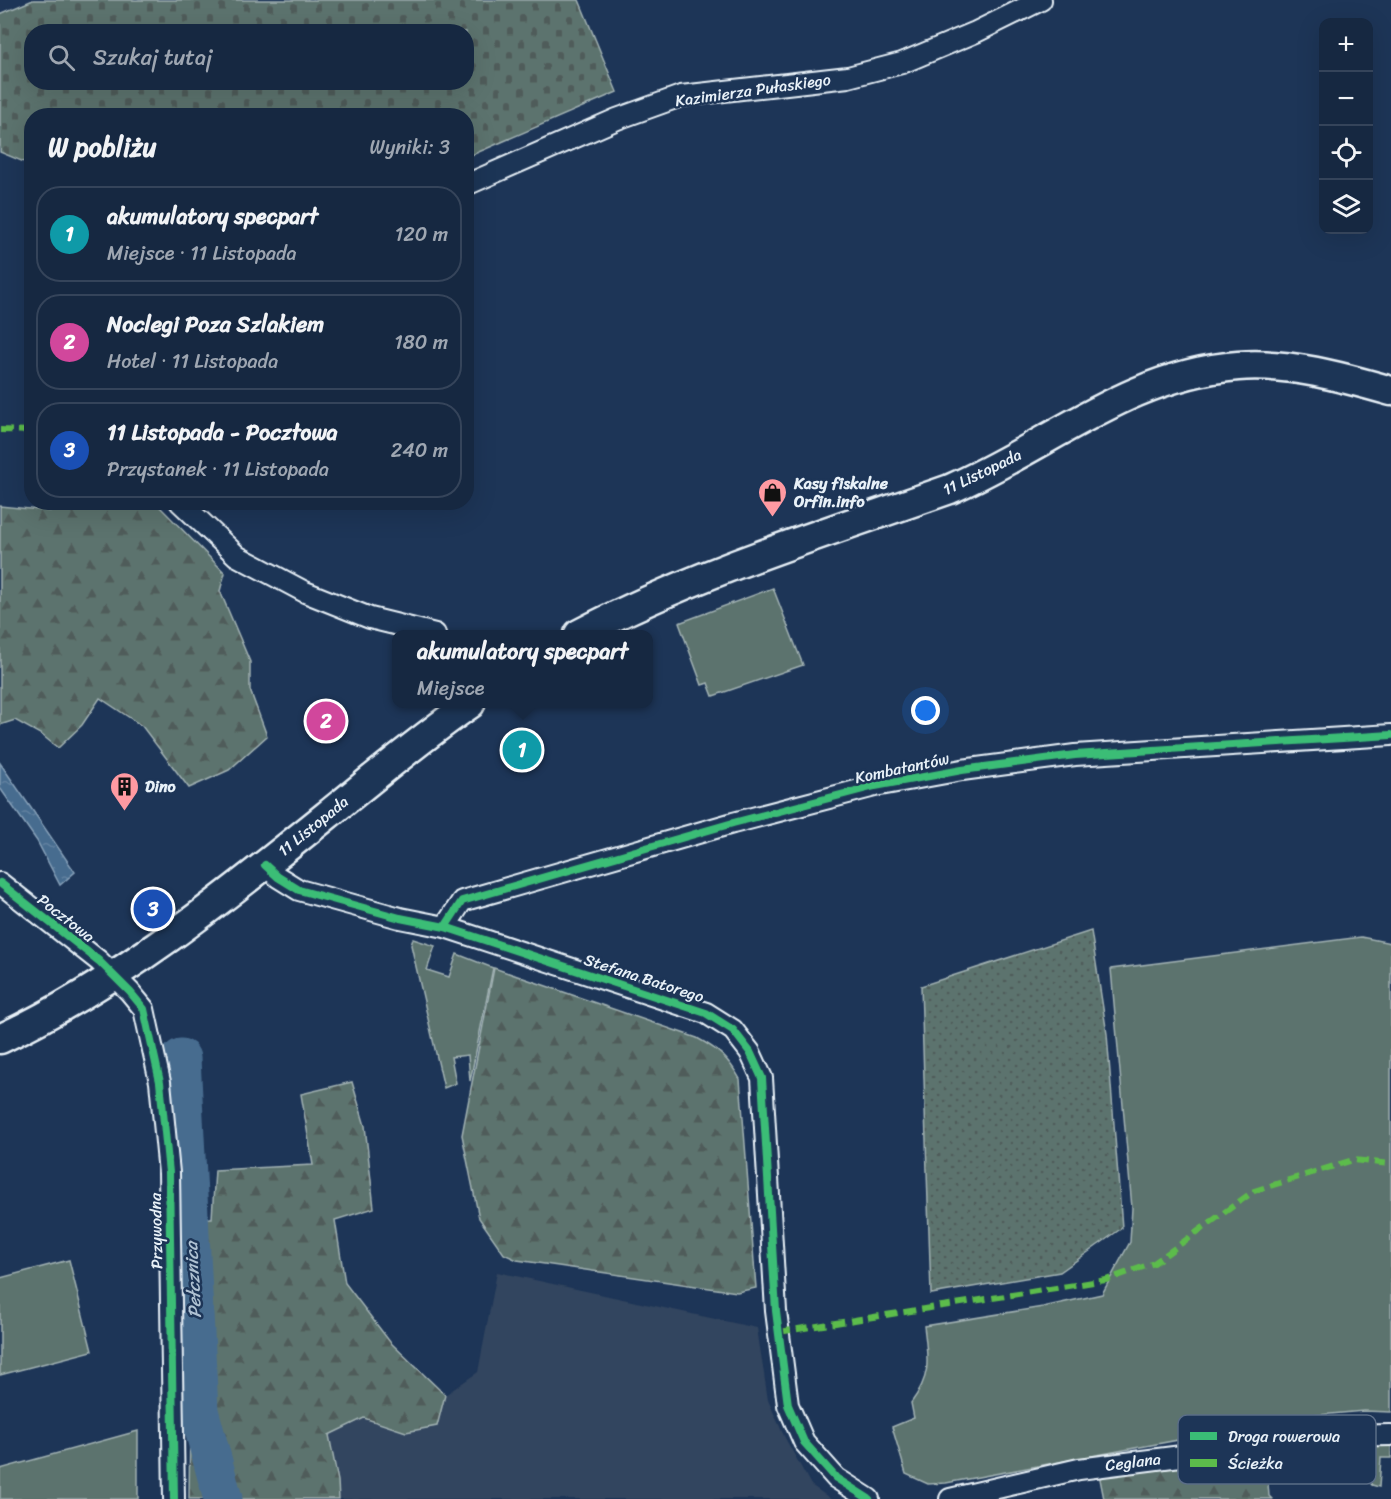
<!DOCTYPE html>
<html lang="pl">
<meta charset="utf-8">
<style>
:root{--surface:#162841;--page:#1f3048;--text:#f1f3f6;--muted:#9ea6b1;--line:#35445a;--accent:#ff9aa2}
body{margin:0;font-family:Sriracha,sans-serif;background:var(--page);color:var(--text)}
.controls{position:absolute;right:18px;top:18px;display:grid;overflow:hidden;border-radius:12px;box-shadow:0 6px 24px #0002}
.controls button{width:54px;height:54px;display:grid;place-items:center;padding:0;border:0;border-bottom:2px solid var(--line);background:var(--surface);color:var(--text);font:30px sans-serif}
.you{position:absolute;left:926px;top:711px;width:21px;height:21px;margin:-15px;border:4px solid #fff;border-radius:50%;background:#1a73e8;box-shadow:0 0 0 9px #1a73e833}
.badge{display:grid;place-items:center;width:39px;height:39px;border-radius:50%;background:var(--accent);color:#fff;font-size:20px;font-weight:700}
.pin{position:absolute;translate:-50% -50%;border:3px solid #fff;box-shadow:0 2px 6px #0006}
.popup{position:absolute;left:392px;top:630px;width:261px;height:78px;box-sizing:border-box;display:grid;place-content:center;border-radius:12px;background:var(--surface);filter:drop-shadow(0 2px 4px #0005);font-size:20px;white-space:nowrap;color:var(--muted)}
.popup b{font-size:22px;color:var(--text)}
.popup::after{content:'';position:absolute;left:50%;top:100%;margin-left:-12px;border:12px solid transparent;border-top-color:var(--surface)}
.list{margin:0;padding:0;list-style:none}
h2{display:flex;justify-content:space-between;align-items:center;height:78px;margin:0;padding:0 24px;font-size:26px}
h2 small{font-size:20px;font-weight:400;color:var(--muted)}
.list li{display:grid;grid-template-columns:39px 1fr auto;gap:18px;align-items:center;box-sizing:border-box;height:96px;margin:0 12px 12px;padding:0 12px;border:2px solid var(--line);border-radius:24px}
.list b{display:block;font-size:22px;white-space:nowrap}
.list p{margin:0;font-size:20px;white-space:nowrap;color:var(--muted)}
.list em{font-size:20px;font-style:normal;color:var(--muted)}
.icon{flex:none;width:33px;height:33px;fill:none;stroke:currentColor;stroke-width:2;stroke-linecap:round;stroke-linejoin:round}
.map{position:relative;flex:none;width:1391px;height:1499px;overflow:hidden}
.search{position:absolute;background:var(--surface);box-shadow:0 6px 24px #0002;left:24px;top:24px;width:450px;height:66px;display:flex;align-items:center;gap:15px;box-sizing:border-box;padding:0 21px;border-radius:24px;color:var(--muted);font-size:22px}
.panel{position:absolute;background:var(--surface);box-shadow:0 6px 24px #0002;left:24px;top:108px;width:450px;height:402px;border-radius:24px}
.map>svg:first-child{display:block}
.built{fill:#31445e}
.grass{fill:#5c736e;stroke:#a2b2b3;stroke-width:1.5}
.forest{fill:url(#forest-firs);stroke:#a2b2b3;stroke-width:1.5}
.cemetery{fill:url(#cemetery-stones);stroke:#a2b2b3;stroke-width:1.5;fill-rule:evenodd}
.park{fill:url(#park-dots);stroke:#a2b2b3;stroke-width:1.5}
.water{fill:url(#water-ripples);stroke:#87a1b9;stroke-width:1.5}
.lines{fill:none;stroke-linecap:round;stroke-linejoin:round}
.river{stroke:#476c8f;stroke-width:39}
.minor-casing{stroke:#e8f1f8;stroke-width:24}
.secondary-casing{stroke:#e8f1f8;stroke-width:33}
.minor{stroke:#1d3557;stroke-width:20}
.secondary{stroke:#1d3557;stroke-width:28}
.quiet{stroke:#5cbc4b;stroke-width:6;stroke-dasharray:12 6;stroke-linecap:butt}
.cycleway-casing{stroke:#1d3557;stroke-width:11}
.cycleway{stroke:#3abd76;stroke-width:8}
.labels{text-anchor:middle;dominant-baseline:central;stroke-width:5;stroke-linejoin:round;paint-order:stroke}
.street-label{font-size:16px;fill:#e8f1f8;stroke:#1d3557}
.poi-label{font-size:16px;font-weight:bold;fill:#e8f1f8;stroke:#1d3557;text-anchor:start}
.water-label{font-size:18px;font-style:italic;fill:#b0c2d3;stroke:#1d3557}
.key{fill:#1d3557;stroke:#5a6d87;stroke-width:1.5}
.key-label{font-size:16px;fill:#e8f1f8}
</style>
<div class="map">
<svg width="1391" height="1499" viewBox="0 0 1391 1499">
<defs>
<pattern id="forest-firs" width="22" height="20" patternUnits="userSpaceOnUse" patternTransform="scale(1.5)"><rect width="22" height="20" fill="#5c736e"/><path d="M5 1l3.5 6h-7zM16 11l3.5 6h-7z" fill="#505b5a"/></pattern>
<pattern id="cemetery-stones" width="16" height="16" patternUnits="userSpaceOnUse" patternTransform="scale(1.5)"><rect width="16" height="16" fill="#5c736e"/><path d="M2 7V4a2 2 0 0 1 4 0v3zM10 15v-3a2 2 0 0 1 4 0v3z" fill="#505b5a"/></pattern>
<pattern id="park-dots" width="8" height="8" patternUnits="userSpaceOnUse" patternTransform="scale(1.5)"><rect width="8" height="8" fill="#5c736e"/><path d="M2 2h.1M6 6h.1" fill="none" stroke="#505b5a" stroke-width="1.8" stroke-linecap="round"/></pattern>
<pattern id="water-ripples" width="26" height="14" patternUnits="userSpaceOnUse" patternTransform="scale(1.5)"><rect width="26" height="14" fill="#476c8f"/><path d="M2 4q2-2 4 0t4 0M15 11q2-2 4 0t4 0" fill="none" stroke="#6281a0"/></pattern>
</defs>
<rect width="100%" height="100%" fill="#1d3557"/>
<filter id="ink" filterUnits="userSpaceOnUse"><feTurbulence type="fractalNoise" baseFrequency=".0167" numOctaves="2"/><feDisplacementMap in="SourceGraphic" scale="12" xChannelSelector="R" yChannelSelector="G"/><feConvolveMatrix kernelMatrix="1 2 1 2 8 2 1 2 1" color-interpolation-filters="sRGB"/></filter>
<g filter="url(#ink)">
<path class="built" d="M 497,1272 L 757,1328 L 768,1400 L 784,1436 L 811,1485 L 831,1499 L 339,1499 L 338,1481 L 329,1435 L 364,1418 L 381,1422 L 437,1426 L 445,1395 L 478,1372 Z"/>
<path class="grass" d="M 773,588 L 803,665 L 713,696 L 708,683 L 702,685 L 679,623 Z
M 1361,937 L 1391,943 L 1391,1412 L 1364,1411 L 1308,1416 L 946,1483 L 928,1484 L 906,1474 L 892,1427 L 914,1418 L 911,1403 C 932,1375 928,1359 924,1326 L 1043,1307 L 1102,1294 L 1130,1242 L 1132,1208 L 1111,969 Z
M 413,939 L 435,946 L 427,970 L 449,977 L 457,954 L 493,968 L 470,1081 L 468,1055 L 451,1057 L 456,1083 L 444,1088 L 411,945 Z
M 69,1260 L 92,1351 L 0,1375 L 0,1278 Z
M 138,1431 L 138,1499 L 0,1499 L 0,1469 Z
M 1374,1444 L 1391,1444 L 1391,1458 L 1381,1458 L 1379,1487 L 1372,1485 L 1364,1475 C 1363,1464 1362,1450 1374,1444 Z"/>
<path class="forest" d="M 60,503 L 156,503 L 225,573 L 220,591 L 250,662 L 250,690 L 267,736 L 229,770 L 189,788 L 142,726 L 100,698 L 82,725 L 58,748 L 42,735 L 15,720 L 0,725 L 0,506 L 50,511 Z
M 494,968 L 697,1038 C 719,1050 728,1058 740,1079 L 756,1288 L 737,1292 L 517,1260 L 504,1254 L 479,1218 L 462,1135 Z
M 352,1082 L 365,1126 L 374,1208 L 335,1220 L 345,1283 L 390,1342 L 445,1395 L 437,1426 L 406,1432 L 364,1418 L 329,1435 L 338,1481 L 339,1499 L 189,1499 L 191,1347 L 188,1218 L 212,1218 L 215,1170 L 313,1165 L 301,1094 Z
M 1266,1459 L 1269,1496 L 1272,1499 L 1104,1499 L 1099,1474 Z"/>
<path class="cemetery" d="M 33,0 L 579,0 L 617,92 L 467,157 L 466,116 L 32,116 L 31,165 L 0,152 L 0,14 ZM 32,32 L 466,32 L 466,82 L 32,82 Z"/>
<path class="park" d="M 1091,931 L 1107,1034 L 1122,1228 L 1060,1272 L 931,1294 L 921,986 Z"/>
<path class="water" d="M 0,763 L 75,872 L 60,885 L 37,841 L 0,788 Z"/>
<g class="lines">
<path class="river" d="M 181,1058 L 199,1411 L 223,1499"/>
<defs>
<path id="minor" d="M 466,185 L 617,119 L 681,96 L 848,77 L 902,63 L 976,32 L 1041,0
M 180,502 L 237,556 L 305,592 L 370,618 L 435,634
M 265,865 L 278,877 L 299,890 L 400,918 L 445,927 L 706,1013 L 733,1030 L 750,1052 L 762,1078 L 776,1311 L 788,1405 L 804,1442 L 836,1478 L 869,1499
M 0,883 L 99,961 L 130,992 L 144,1009 L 160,1082 L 169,1173 L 174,1499
M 445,927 L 462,901 L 733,823 L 875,786 L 962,770 L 1075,755 L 1391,735
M 950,1499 L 1079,1469 L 1338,1436 L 1391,1435"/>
<path id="secondary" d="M 579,634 C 697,572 825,533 950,489 C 1047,447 1129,374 1238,366 C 1289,362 1342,377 1391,391
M 0,1039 C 125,980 233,891 341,804 C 383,770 425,735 470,704"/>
</defs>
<use href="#minor" class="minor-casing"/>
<use href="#secondary" class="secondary-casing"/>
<use href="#minor" class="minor"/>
<use href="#secondary" class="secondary"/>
<path class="quiet" d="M 0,430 L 32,431
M 779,1332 L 1106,1280 L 1154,1263 L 1254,1191 L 1353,1160 L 1391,1164"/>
<defs>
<path id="cycleway" d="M 265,865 L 278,877 L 299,890 L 400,918 L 445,927 L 706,1013 L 733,1030 L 750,1052 L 762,1078 L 776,1311 L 788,1405 L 804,1442 L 836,1478 L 869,1499
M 0,883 L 99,961 L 130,992 L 144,1009 L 160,1082 L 169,1173 L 174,1499
M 445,927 L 462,901 L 733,823 L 875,786 L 962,770 L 1075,755 L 1391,735"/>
</defs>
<use href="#cycleway" class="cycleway-casing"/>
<use href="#cycleway" class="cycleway"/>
</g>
</g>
<defs>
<symbol id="shop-pin" viewBox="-11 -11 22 30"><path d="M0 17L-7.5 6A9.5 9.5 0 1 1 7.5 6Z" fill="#ff9aa2" stroke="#1d3557"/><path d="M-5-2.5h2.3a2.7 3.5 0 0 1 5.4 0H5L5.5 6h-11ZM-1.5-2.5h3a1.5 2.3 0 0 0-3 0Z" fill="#111"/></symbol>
<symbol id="building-pin" viewBox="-11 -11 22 30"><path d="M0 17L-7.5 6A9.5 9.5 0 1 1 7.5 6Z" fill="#ff9aa2" stroke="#1d3557"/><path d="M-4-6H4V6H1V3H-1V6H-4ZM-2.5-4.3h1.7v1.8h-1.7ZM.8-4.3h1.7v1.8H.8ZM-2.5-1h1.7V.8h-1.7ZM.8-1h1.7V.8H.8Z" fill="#111"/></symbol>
</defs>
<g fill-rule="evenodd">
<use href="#shop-pin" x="756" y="476" width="33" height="45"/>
<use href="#building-pin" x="108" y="770" width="33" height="45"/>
</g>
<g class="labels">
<g class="street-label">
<text transform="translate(753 90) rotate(-8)">Kazimierza Pułaskiego</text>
<text transform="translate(982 472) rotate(-26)">11 Listopada</text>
<text transform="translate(902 768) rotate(-12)">Kombatantów</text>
<text transform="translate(313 826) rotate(-39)">11 Listopada</text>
<text transform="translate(66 918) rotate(38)">Pocztowa</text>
<text transform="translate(644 978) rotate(18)">Stefana Batorego</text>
<text transform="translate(156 1231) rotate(-91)">Przywodna</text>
<text transform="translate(1133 1462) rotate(-7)">Ceglana</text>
</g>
<g class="poi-label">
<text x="794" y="483">Kasy fiskalne<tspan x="794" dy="18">Orfin.info</tspan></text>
<text x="145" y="786">Dino</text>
</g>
<g class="water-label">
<text transform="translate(193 1280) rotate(-93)">Pełcznica</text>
</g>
</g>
<rect x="1178" y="1415" width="198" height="69" rx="9" class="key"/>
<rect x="1190" y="1432" width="27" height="8" fill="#3abd76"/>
<rect x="1190" y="1459" width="27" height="8" fill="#5cbc4b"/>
<g class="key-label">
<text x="1228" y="1442">Droga rowerowa</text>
<text x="1228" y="1469">Ścieżka</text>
</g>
</svg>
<div class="controls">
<button>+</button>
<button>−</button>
<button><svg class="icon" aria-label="locate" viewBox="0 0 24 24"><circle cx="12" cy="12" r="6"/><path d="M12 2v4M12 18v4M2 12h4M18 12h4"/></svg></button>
<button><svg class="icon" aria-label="layers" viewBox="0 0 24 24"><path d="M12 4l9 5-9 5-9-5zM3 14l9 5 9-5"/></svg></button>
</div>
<div class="you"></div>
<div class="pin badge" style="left:522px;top:750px;background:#0f9aa8">1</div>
<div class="popup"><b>akumulatory specpart</b>Miejsce</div>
<div class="pin badge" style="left:326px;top:721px;background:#d1479c">2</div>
<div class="pin badge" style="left:153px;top:909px;background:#1a4fb4">3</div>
<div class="search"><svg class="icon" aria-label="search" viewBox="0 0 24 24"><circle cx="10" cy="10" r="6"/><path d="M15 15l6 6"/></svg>Szukaj tutaj</div>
<section class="panel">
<h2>W pobliżu<small>Wyniki: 3</small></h2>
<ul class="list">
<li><span class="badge" style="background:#0f9aa8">1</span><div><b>akumulatory specpart</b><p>Miejsce · 11 Listopada</p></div><em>120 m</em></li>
<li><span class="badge" style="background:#d1479c">2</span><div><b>Noclegi Poza Szlakiem</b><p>Hotel · 11 Listopada</p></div><em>180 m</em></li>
<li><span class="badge" style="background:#1a4fb4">3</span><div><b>11 Listopada - Pocztowa</b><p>Przystanek · 11 Listopada</p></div><em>240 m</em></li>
</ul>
</section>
</div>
